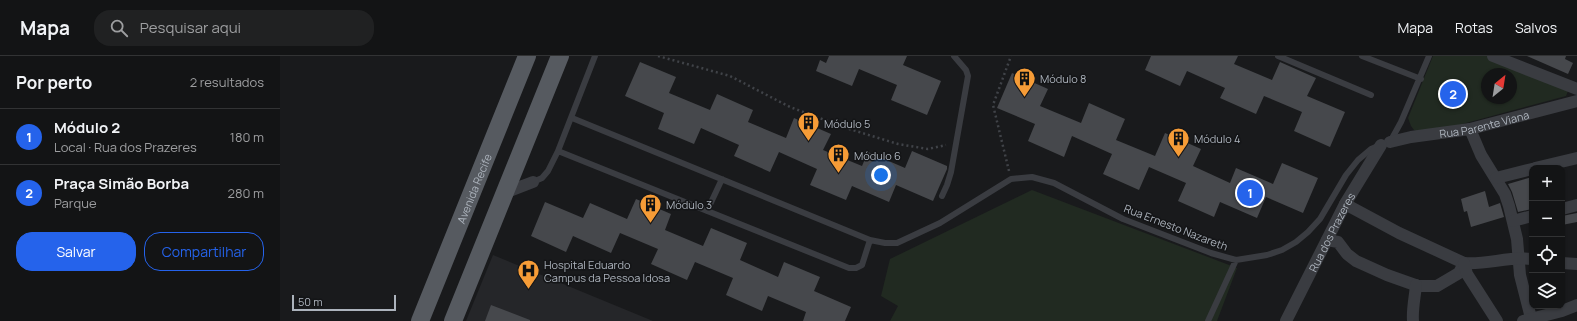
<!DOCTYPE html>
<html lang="pt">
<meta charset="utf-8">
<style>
:root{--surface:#131415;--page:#202122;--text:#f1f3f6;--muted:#9d9ea0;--line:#323334;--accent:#2563eb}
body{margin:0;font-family:Manrope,sans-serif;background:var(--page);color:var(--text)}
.controls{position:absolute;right:12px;bottom:12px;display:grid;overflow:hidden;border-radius:8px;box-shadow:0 1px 3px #0004}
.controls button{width:36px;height:36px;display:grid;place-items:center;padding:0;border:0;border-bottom:1px solid var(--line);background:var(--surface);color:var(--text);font:20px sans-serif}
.compass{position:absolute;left:1201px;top:12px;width:36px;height:36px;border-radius:50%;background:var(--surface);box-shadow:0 1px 3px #0004;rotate:30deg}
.scale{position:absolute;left:12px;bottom:10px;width:104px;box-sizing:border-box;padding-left:4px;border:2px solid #acb3bc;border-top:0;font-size:11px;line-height:14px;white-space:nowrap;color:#acb3bc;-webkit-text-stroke:3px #141517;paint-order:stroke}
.you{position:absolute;left:601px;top:119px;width:14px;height:14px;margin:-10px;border:3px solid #fff;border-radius:50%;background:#1a73e8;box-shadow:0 0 0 6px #1a73e833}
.badge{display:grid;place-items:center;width:26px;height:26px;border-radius:50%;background:var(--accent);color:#fff;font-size:13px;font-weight:700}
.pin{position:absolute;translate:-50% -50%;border:2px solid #fff;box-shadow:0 1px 4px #0006}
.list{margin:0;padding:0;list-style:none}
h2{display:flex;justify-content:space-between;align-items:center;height:52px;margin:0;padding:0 16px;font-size:17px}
h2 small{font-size:13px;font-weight:400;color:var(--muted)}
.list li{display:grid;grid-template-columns:26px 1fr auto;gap:12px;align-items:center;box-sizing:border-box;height:56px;padding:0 16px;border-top:1px solid var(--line)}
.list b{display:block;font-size:15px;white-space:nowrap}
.list p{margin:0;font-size:13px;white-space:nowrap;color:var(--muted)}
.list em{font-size:13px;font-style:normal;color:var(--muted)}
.actions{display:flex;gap:8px;padding:12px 16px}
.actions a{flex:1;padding:9px 0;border:1px solid var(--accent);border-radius:16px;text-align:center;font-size:14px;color:var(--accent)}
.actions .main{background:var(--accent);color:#fff}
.icon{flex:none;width:22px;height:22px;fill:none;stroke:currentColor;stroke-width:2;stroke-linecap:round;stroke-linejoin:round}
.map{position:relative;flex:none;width:1297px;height:265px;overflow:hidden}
header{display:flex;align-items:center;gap:24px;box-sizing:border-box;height:56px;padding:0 20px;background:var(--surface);border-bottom:1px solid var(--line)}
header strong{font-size:19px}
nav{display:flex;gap:22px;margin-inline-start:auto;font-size:14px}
.search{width:280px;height:36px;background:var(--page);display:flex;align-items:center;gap:10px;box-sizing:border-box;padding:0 14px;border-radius:16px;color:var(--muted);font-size:15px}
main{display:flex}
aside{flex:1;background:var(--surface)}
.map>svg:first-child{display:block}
.built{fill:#252629}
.green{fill:#212a21;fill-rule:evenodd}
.building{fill:#46484c}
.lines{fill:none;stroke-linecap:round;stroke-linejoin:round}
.path{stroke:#404348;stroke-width:2.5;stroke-dasharray:2 3;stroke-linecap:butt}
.service{stroke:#3a3c41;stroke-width:6}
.minor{stroke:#3a3c41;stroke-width:12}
.primary{stroke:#565a60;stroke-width:18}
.labels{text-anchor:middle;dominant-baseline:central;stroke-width:3;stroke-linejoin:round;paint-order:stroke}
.poi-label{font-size:11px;fill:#acb3bc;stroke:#141517;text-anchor:start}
.street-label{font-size:11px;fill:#acb3bc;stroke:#141517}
</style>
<header>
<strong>Mapa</strong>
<div class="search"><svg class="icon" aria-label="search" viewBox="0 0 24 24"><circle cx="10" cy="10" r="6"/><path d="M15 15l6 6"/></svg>Pesquisar aqui</div>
<nav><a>Mapa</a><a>Rotas</a><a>Salvos</a></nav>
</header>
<main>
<aside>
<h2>Por perto<small>2 resultados</small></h2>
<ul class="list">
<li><span class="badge">1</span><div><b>Módulo 2</b><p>Local · Rua dos Prazeres</p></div><em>180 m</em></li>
<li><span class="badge">2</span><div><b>Praça Simão Borba</b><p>Parque</p></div><em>280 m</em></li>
</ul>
<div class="actions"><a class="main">Salvar</a><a>Compartilhar</a></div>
</aside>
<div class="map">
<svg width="1297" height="265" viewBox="0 0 1297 265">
<rect width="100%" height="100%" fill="#191a1c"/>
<path class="built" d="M 213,199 L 373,265 L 186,265 Z"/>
<path class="green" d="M 1153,0 L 1211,0 L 1288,35 L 1286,40 L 1164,73 L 1139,76 L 1134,74 L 1131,70 L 1128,62 ZM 1207,18 L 1231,18 L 1231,42 L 1207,42 Z
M 752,134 L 957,212 L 937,265 L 610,265 L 618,250 L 601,240 L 610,203 Z"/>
<path class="building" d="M 549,0 L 627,0 L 623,9 L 661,25 L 647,59 L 611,44 L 617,29 L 579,13 L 572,30 L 536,15 L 540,4 L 546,7 Z
M 871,0 L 958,0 L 954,8 L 992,24 L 1000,6 L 1036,22 L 1027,40 L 1065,56 L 1050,91 L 1014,75 L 1022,56 L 984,40 L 976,58 L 940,42 L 945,32 L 907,15 L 900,30 L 865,14 Z
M 1247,0 L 1286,0 L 1285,3 L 1293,7 L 1288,18 Z
M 360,6 L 396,21 L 389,37 L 430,54 L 437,38 L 473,54 L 468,66 L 506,82 L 514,62 L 551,78 L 543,94 L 582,110 L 588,96 L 625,112 L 632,95 L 667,110 L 667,113 L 653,145 L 616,129 L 609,146 L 572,130 L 566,144 L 530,129 L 537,113 L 499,96 L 490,116 L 454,100 L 459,89 L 421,72 L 414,88 L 378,73 L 384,57 L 345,40 Z
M 732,17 L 768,33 L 760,50 L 801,67 L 809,47 L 845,63 L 836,84 L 875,100 L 885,77 L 921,93 L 913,110 L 950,127 L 956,112 L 993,128 L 1002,107 L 1038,122 L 1023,157 L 986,141 L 977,162 L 940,146 L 934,161 L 898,145 L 906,127 L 869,111 L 859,134 L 823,118 L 832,98 L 792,80 L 784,101 L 748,85 L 755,68 L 717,52 Z
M 1252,121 L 1252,135 L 1250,135 L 1252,153 L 1238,156 L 1232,136 L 1228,128 Z
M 1205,135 L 1209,151 L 1220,147 L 1224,161 L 1191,171 L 1187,155 L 1184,156 L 1181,143 Z
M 356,143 L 391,158 L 385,174 L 423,190 L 431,172 L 467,187 L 460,204 L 498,221 L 504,206 L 540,221 L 534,235 L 571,251 L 565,265 L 523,265 L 526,256 L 488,240 L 482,255 L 446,239 L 453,222 L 415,206 L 407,224 L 371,208 L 378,193 L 340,177 L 331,197 L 293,180 L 286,196 L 251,180 L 265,146 L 303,162 L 310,147 L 347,163 Z
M 1297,157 L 1297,166 L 1282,169 L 1282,160 Z
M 211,249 L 250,264 L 250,265 L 205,265 Z"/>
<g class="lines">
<path class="path" d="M 378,0 L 450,20 L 510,51 L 566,72 L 618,88 L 648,93 L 666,89
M 729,115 L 713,49 L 731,0"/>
<path class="service" d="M 998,0 L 1091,39
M 1082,0 L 1141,23
M 292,62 L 590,184 L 605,187 L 617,187 L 660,167 L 731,123 L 752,121 L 774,127 L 843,163 L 931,197 L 956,204 L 987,199 L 1002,194 L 1016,186 L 1028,176 L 1040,163 L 1066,119 L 1078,104 L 1091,93 L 1098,90
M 1110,86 L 1121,66 L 1149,0
M 278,95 L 569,212 L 576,212 L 582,209 L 590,184
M 253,126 L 262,122 L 268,115 L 278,95 L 315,0
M 662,140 L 667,129 L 671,116 L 688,20 L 686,14 L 674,0
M 427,155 L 442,123
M 928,265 L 956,204"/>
<g class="minor">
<path d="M 1213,0 L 1297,33"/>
<path d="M 1190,73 L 1201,99 L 1225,138 L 1229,150 L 1237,183 L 1240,219 L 1251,262"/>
<path id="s1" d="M 1110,86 L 1131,81 L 1190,73 L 1297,45"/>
<path d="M 1255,112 L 1297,102"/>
<path d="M 1216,122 L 1252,113"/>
<path d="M 224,137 L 253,126"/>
<path d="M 1065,148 L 1119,177 L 1184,207 C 1207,209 1229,200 1252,203"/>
<path d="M 1282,153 L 1297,149"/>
<path d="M 1233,165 L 1252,160"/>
<path d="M 1047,184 L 1058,186 L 1067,198 L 1076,205 L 1107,219 L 1138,230 L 1157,230 L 1179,217 L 1184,207"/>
<path d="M 1184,207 L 1187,218 L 1217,265"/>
<path d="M 1282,207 L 1297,208"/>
<path id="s2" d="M 1006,265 L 1065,148 L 1101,89"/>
<path d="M 1133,265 C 1132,253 1135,241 1136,229"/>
<path d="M 1243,265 L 1282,255 L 1297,249"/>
</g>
<g class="primary">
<path id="s3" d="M 140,265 L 247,0"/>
<path d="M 173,265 L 280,0"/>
</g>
</g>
<defs>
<symbol id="building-pin" viewBox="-11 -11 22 30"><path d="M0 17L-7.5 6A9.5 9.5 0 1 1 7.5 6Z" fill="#f69c37" stroke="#141517"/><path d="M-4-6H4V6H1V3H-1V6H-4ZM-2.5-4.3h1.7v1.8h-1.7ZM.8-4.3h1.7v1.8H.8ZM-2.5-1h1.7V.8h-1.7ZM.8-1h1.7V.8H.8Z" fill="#111"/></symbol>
<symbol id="hospital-pin" viewBox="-11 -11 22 30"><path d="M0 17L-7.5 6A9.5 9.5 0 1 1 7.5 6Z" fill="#f69c37" stroke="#141517"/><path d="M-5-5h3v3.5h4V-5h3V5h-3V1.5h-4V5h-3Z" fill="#111"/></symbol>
</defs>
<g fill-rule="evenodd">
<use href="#building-pin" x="732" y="10" width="25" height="34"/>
<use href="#building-pin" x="516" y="54" width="25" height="34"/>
<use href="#building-pin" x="886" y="70" width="25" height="34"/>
<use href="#building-pin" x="546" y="86" width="25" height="34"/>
<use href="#building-pin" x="358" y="136" width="25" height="34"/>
<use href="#hospital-pin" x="236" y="202" width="25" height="34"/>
</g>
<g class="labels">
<g class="poi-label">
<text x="760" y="22">Módulo 8</text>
<text x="544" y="67">Módulo 5</text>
<text x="914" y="82">Módulo 4</text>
<text x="574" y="99">Módulo 6</text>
<text x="386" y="148">Módulo 3</text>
<text x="264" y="208">Hospital Eduardo<tspan x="264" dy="13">Campus da Pessoa Idosa</tspan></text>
</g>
<g class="street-label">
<text stroke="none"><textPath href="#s1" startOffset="96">Rua Parente Viana</textPath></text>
<text stroke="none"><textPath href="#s3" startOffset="143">Avenida Recife</textPath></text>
<text transform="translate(896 171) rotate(21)">Rua Ernesto Nazareth</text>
<text stroke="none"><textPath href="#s2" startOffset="100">Rua dos Prazeres</textPath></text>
</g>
</g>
</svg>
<div class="controls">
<button>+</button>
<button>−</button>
<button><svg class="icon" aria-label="locate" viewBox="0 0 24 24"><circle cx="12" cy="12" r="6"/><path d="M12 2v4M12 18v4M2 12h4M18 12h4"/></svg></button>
<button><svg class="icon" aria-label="layers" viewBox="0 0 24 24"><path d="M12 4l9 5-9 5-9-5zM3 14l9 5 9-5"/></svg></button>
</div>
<svg class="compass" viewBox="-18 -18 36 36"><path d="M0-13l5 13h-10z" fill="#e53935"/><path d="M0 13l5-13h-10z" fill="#9d9ea0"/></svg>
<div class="scale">50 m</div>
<div class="you"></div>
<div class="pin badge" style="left:970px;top:137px">1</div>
<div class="pin badge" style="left:1173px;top:38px">2</div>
</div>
</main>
